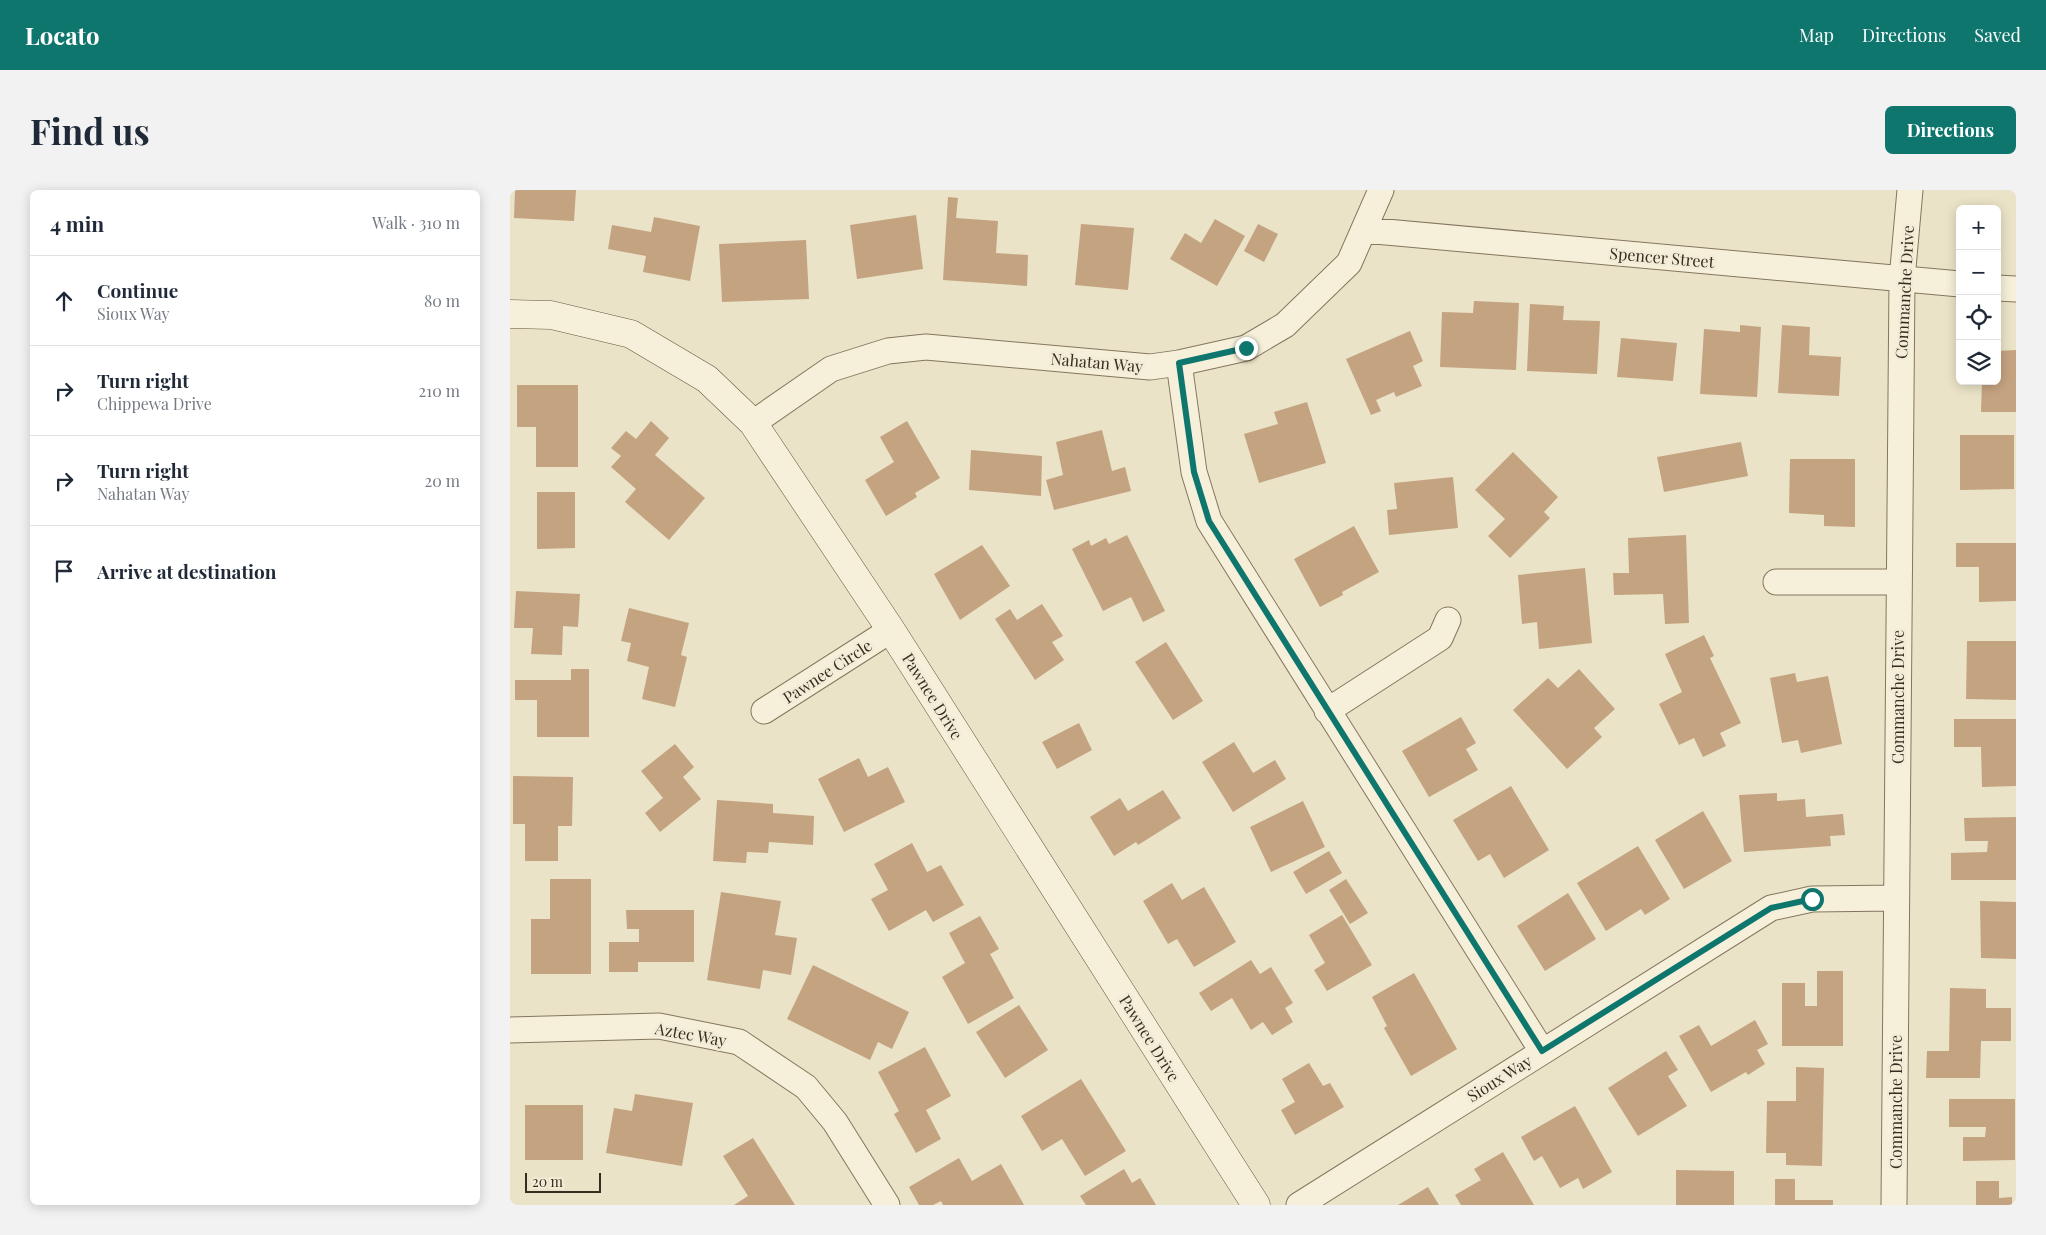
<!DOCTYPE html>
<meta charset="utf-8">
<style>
:root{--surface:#fff;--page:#f2f2f3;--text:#1f2937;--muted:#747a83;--line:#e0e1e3;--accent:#0f766e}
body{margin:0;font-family:"Playfair Display",serif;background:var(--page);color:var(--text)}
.controls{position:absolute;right:15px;top:15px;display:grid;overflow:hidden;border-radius:8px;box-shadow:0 2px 12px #0003}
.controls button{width:45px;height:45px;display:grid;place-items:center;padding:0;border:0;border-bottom:1px solid var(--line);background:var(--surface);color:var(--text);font:25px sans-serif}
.scale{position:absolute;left:15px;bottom:12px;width:76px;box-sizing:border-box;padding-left:5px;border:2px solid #362d20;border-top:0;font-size:14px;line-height:18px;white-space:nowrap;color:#362d20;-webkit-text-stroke:4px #f2ecd6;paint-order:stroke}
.stop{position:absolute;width:15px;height:15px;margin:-11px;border:4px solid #0f766e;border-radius:50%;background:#fff}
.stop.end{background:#0f766e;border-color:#fff;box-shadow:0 1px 5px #0008}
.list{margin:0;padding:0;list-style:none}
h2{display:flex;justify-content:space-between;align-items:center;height:65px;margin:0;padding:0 20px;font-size:21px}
h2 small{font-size:16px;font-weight:400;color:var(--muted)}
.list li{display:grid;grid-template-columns:32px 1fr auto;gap:15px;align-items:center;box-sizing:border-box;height:90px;padding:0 20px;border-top:1px solid var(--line)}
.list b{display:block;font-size:19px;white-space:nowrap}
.list p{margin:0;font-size:16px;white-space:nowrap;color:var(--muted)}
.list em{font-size:16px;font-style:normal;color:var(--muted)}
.icon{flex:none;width:28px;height:28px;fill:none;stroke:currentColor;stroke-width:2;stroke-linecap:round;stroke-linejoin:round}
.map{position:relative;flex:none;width:1506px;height:1015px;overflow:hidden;border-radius:8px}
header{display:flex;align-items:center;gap:30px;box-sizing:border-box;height:70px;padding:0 25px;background:var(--accent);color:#fff}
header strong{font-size:24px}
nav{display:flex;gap:28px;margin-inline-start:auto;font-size:18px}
.intro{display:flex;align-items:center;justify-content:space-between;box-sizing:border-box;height:120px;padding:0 30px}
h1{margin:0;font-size:35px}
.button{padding:12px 22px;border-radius:8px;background:var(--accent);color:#fff;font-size:18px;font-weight:700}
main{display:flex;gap:30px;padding:0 30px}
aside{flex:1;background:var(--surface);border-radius:8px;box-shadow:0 2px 12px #0003}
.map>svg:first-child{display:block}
.building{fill:#c4a381}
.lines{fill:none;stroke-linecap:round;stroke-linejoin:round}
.street-casing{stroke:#84765e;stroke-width:27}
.secondary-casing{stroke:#665741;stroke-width:29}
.street{stroke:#f6f0da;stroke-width:25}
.secondary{stroke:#f6f0da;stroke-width:28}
.route{stroke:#0f766e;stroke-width:6}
.labels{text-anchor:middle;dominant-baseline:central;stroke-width:5;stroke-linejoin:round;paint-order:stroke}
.street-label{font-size:16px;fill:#362d20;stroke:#f2ecd6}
</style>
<header>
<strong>Locato</strong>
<nav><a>Map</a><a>Directions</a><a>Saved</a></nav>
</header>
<div class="intro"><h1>Find us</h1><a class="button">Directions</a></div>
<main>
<aside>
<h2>4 min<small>Walk · 310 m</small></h2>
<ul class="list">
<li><svg class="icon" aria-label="ahead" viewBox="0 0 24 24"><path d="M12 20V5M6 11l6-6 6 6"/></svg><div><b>Continue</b><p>Sioux Way</p></div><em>80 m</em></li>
<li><svg class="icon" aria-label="right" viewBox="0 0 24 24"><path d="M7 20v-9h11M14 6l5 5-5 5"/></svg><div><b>Turn right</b><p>Chippewa Drive</p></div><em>210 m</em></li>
<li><svg class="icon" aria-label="right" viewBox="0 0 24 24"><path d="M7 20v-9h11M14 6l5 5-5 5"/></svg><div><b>Turn right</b><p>Nahatan Way</p></div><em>20 m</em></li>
<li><svg class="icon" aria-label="arrive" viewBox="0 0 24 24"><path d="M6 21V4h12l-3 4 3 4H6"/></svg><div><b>Arrive at destination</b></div></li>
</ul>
</aside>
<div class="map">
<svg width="1506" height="1015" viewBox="0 0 1506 1015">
<rect width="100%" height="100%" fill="#eae3c7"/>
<path class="building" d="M 5,0 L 66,0 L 64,31 L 4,28 Z
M 438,7 L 448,8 L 446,28 L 488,31 L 486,63 L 518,65 L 517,96 L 433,90 Z
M 406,25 L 413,79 L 347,89 L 340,35 Z
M 144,27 L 190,36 L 180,91 L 133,82 L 136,66 L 98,59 L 102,35 L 141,42 Z
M 705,29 L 735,46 L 707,96 L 660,69 L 675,43 L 691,53 Z
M 571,34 L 624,38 L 618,100 L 565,95 Z
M 748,34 L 768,44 L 754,72 L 734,61 Z
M 296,50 L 299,109 L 212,112 L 209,54 Z
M 964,111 L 1009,113 L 1006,180 L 930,177 L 932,122 L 963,123 Z
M 1020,114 L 1054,116 L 1053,130 L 1090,131 L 1087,184 L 1017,181 Z
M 1230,135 L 1251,137 L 1247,207 L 1190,204 L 1194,139 L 1230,142 Z
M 1272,135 L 1300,137 L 1299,165 L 1331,167 L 1329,206 L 1268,203 Z
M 900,141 L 913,171 L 903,176 L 912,196 L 886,207 L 884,202 L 866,210 L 871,221 L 861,225 L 836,169 Z
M 1111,148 L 1167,153 L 1163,191 L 1107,187 Z
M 1506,160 L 1506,222 L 1471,222 L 1472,191 L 1487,191 L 1487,161 Z
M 7,195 L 68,195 L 68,277 L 26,277 L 26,237 L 7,237 Z
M 797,212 L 816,273 L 749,293 L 734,244 L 768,234 L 764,222 Z
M 141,231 L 159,248 L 145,265 L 195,308 L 159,350 L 115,312 L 126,299 L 101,277 L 111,266 L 101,258 L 116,241 L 126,249 Z
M 397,231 L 430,288 L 405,303 L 407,307 L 376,326 L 355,290 L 384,272 L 370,247 Z
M 592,240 L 602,281 L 615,277 L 621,301 L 544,320 L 536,290 L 553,285 L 546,252 Z
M 1450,245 L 1504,245 L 1504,299 L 1450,300 Z
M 1231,252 L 1238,286 L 1154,302 L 1147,267 Z
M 461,260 L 532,266 L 531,306 L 459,300 Z
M 1003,262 L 1048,307 L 1034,322 L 1040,328 L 1000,368 L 978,346 L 995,329 L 965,300 Z
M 1280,269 L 1345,269 L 1345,337 L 1314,336 L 1314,325 L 1279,323 Z
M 943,287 L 948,338 L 879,345 L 877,320 L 887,319 L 884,293 Z
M 27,302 L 65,302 L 65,358 L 27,359 Z
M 844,336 L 869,382 L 832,402 L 833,405 L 810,417 L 784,369 Z
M 617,345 L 655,421 L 633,432 L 621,407 L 593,421 L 562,359 L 579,350 L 581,356 L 596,348 L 599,354 Z
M 1176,345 L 1179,433 L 1155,434 L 1153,404 L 1104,405 L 1103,383 L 1119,383 L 1118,348 Z
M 1446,353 L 1506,353 L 1506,411 L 1469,412 L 1469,377 L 1446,377 Z
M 472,355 L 500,396 L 450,430 L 424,384 Z
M 1075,378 L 1082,453 L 1029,459 L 1027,432 L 1012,434 L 1008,385 Z
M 6,401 L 70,404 L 68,437 L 53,436 L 52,465 L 21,464 L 23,438 L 4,438 Z
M 532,414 L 553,446 L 542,452 L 554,470 L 525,490 L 485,429 L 500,419 L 507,430 Z
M 119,418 L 179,433 L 171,465 L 177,467 L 165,517 L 132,509 L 139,477 L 117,471 L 121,453 L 111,451 Z
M 1194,445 L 1204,466 L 1200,468 L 1231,533 L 1210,543 L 1216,556 L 1193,567 L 1184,548 L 1169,555 L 1149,514 L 1172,502 L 1155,464 Z
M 1457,451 L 1506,451 L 1506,510 L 1456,509 Z
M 656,452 L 693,511 L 663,530 L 625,472 Z
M 61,479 L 79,479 L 79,547 L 27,547 L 27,510 L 5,510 L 5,490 L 61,490 Z
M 1069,479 L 1105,519 L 1084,538 L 1092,547 L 1057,579 L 1003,520 L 1038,488 L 1048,498 Z
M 1285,483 L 1287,492 L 1318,486 L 1332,554 L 1291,563 L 1288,550 L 1272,553 L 1260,488 Z
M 951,527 L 966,553 L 956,559 L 968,580 L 919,607 L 892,561 Z
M 1444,529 L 1506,529 L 1506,596 L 1472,597 L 1471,557 L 1444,557 Z
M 569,533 L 582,560 L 547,579 L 532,552 Z
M 724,552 L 743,583 L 765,570 L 776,589 L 723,622 L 692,572 Z
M 165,554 L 184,577 L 173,587 L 191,609 L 150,642 L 135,623 L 153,608 L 131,581 Z
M 349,568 L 358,587 L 378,577 L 395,612 L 334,642 L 308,589 Z
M 3,586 L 63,587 L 62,636 L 48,636 L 48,671 L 15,671 L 15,634 L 3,634 Z
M 1001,596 L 1039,660 L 994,688 L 980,664 L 968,671 L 943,630 Z
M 653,600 L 671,628 L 628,655 L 626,652 L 604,666 L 580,627 L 610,608 L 618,621 Z
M 1267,603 L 1267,611 L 1295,609 L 1296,627 L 1333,624 L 1335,645 L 1320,646 L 1321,656 L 1234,662 L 1229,605 Z
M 207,610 L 263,614 L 263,623 L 304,626 L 303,655 L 259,652 L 258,663 L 237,662 L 236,673 L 203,671 Z
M 793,611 L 815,657 L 761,682 L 740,637 Z
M 1193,621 L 1222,671 L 1174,699 L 1145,650 Z
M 1506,627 L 1506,690 L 1441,690 L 1441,663 L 1477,662 L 1478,651 L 1455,651 L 1454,628 Z
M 402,653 L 417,682 L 431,675 L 454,715 L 423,732 L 416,720 L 379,741 L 361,709 L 378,700 L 364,674 Z
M 1128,656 L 1160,709 L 1135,725 L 1131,719 L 1096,741 L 1067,693 Z
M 819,661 L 832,683 L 796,704 L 783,682 Z
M 40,689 L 81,689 L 81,784 L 21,784 L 21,729 L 40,729 Z
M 836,689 L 858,723 L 840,734 L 819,700 Z
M 662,693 L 672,710 L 694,697 L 726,752 L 684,777 L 667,749 L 658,754 L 633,711 Z
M 211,702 L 271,711 L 265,745 L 287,748 L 281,785 L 253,780 L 250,799 L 197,790 Z
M 1058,703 L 1086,749 L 1035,781 L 1007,736 Z
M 1470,711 L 1506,712 L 1506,769 L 1471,768 Z
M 116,720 L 184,720 L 184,772 L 128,772 L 128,782 L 99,782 L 99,752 L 129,752 L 129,739 L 117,739 Z
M 832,725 L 862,775 L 817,801 L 804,780 L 815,773 L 799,745 Z
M 470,726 L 489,759 L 480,764 L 504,808 L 458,834 L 432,787 L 455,773 L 439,743 Z
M 741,770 L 750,784 L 761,777 L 783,813 L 775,818 L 783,832 L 762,845 L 753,832 L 741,840 L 722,808 L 701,821 L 689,803 Z
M 303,775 L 399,822 L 382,859 L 368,852 L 360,870 L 277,829 Z
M 1307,781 L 1333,781 L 1333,856 L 1272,856 L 1272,793 L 1295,793 L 1295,816 L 1307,816 Z
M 904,783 L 947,859 L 901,886 L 874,838 L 877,836 L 862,807 Z
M 1440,798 L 1476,799 L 1476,818 L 1501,818 L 1501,851 L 1471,851 L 1470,888 L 1416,888 L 1417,861 L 1439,861 Z
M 509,815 L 538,860 L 495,888 L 466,842 Z
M 1245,830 L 1258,854 L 1247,860 L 1255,874 L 1238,885 L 1236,882 L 1201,902 L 1169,846 L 1189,835 L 1201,856 Z
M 415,857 L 441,906 L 416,920 L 431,949 L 406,963 L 384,924 L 389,921 L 368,882 Z
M 1156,861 L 1168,880 L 1158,886 L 1177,916 L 1128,946 L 1098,898 Z
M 799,873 L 813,896 L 820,893 L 834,917 L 785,945 L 771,920 L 785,912 L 772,889 Z
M 1286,877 L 1314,878 L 1312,976 L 1276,975 L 1276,963 L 1256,963 L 1257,911 L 1286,911 Z
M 571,889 L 616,961 L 575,986 L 552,949 L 532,961 L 511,926 Z
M 125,904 L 183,913 L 172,976 L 96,963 L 104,918 L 122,921 Z
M 1439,909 L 1505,909 L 1505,970 L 1453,971 L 1453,947 L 1475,947 L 1476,937 L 1439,937 Z
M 15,915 L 73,915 L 73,970 L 15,970 Z
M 1065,916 L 1102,982 L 1073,999 L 1068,988 L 1050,998 L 1032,966 L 1024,971 L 1011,947 Z
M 243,948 L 285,1015 L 224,1015 L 238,1006 L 213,966 Z
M 993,962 L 1024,1015 L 951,1015 L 945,1005 L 971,990 L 964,979 Z
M 449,968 L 462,991 L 491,974 L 514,1015 L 433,1015 L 431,1011 L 423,1015 L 409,1015 L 399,997 Z
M 614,979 L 622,993 L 630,988 L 646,1015 L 576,1015 L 570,1006 Z
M 1166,980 L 1224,981 L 1224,1015 L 1166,1015 Z
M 1265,989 L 1285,989 L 1285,1010 L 1323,1010 L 1323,1015 L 1265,1015 Z
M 1466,991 L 1489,991 L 1489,1008 L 1502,1007 L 1502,1015 L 1466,1015 Z
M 918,997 L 929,1015 L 888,1015 Z"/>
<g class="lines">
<defs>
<path id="street" d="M 854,40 L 1450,94
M 1487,98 L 1506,99
M 669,173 L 684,282 L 699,331 L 1032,861
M 243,233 L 321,179 L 378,161 L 416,157 L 640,177 L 669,173 L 736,158 L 775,135 L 839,73 L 871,0
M 1266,392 L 1388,392
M 254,521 L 381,440
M 817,521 L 930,448 L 938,430
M 0,840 L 149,836 L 229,852 L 296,897 L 325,932 L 377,1015
M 789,1015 L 1261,718 L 1302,709 L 1386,708
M 1384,1015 L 1392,89 L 1400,0"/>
<path id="secondary" d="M 0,124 L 41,125 L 121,144 L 197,189 L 243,233 L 381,440 L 746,1015"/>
</defs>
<use href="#street" class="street-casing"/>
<use href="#secondary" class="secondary-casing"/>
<use href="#street" class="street"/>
<use href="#secondary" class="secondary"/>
</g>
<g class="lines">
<path class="route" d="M 736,158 L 669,173 L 684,282 L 699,331 L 1032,861 L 1261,718 L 1302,709"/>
</g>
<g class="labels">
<g class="street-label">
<text transform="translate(1152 67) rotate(5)">Spencer Street</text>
<text transform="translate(1394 102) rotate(-87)">Commanche Drive</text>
<text transform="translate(587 172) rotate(5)">Nahatan Way</text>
<text transform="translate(317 481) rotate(-33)">Pawnee Circle</text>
<text transform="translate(423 506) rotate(58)">Pawnee Drive</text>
<text transform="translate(1387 507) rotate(-90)">Commanche Drive</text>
<text transform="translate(181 844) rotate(10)">Aztec Way</text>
<text transform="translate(640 848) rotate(58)">Pawnee Drive</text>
<text transform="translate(989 888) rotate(-32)">Sioux Way</text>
<text transform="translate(1385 912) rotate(-90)">Commanche Drive</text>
</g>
</g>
</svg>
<div class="controls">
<button>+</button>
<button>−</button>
<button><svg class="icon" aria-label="locate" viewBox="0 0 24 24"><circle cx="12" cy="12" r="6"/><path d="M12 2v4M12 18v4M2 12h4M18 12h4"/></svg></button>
<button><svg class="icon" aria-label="layers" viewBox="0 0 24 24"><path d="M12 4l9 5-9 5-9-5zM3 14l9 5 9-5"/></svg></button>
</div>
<div class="scale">20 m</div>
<div class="stop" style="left:1302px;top:709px"></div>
<div class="stop end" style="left:736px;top:158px"></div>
</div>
</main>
